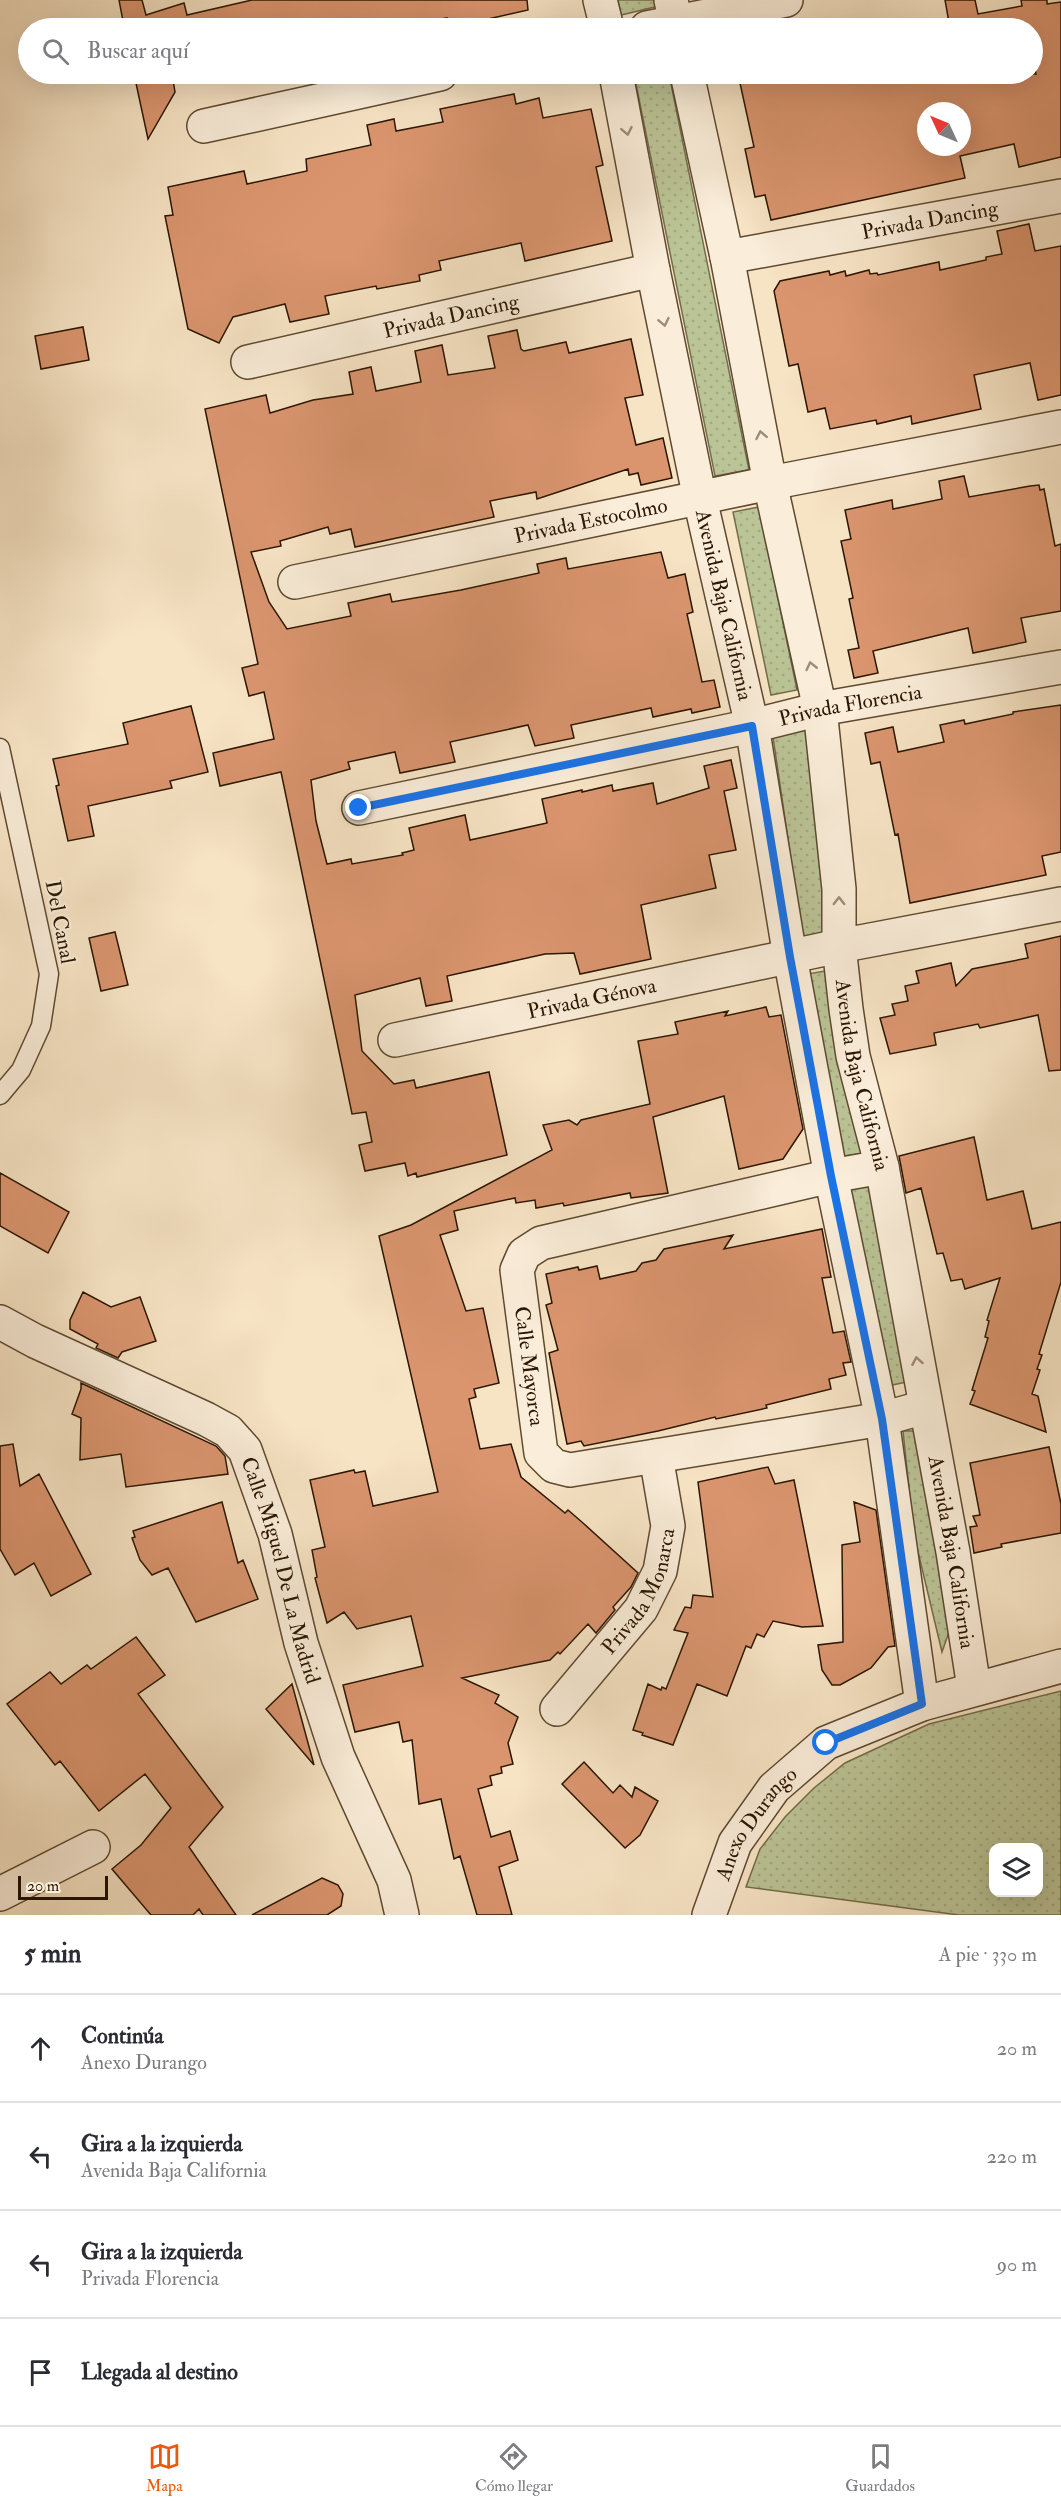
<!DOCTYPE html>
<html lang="es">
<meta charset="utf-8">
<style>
:root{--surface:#fff;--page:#f7f7f7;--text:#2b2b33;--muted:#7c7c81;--line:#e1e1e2;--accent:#ea580c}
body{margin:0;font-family:"IM FELL Double Pica",serif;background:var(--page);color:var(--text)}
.controls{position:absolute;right:18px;bottom:18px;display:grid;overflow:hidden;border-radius:12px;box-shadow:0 6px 24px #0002}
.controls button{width:54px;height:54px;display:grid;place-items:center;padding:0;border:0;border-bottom:2px solid var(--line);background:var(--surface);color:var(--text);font:30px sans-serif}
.compass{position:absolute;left:917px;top:102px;width:54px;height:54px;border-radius:50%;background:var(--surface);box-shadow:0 6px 24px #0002;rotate:314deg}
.scale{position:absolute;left:18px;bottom:15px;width:90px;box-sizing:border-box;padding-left:6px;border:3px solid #2b1600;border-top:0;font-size:16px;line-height:21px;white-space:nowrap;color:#2b1600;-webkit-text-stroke:4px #faedd9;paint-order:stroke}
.stop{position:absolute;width:18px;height:18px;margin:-14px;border:4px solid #1a73e8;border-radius:50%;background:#fff}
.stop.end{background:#1a73e8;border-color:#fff;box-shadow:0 2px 6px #0008}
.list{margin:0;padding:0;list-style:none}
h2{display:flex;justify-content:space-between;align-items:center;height:78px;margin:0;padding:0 24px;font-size:26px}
h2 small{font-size:20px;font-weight:400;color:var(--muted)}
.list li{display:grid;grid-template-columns:39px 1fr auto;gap:18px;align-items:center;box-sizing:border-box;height:108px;padding:0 24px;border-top:2px solid var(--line)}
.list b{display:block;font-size:22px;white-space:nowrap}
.list p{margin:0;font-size:20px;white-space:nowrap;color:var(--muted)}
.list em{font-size:20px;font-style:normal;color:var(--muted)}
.icon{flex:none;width:33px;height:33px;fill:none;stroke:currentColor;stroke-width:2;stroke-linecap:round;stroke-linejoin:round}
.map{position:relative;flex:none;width:1061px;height:1915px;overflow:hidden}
.search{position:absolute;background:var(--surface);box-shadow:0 6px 24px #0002;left:18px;right:18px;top:18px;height:66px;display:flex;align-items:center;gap:15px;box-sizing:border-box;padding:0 21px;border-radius:33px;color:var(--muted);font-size:22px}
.sheet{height:510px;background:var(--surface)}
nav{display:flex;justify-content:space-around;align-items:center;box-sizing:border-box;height:84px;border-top:2px solid var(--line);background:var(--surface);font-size:16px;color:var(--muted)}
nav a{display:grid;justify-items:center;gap:3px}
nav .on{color:var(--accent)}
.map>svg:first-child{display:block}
.green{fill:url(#green-dots);stroke:#736d4b;stroke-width:1.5;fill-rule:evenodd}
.building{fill:#da956f;stroke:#2b1600;stroke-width:1.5;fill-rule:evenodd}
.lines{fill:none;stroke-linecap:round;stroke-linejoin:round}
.service-casing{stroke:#5e4a31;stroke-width:21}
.minor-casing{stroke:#5e4a31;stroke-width:36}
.tertiary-casing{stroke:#5e4a31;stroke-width:36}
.service{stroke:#faedd9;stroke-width:18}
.minor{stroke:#faedd9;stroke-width:33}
.tertiary{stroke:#faedd9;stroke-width:33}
.oneway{stroke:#9d8c77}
.route{stroke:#1a73e8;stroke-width:8}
.labels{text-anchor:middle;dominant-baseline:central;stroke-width:4.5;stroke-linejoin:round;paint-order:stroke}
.street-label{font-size:21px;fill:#2b1600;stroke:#faedd9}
</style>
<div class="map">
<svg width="1061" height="1915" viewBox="0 0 1061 1915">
<defs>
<pattern id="green-dots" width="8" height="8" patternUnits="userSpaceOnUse" patternTransform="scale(1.5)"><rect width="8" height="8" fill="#bbc496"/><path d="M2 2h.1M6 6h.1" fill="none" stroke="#a1a880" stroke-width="1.8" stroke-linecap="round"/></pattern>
</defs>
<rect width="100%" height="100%" fill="#f7e4c5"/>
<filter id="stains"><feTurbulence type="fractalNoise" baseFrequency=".00333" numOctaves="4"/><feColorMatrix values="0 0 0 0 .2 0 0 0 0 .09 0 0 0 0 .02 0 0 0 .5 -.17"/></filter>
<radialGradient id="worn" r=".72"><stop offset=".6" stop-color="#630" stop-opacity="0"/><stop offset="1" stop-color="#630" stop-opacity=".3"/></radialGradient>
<path class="green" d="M 618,0 L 658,0 L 659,6 L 621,15 Z
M 634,74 L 669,74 L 749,470 L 715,476 Z
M 759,507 L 797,690 L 771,695 L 733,512 Z
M 812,728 L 825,935 L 803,941 L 773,737 Z
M 831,970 L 866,1153 L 844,1156 L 807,974 Z
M 872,1185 L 907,1382 L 892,1385 L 850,1188 Z
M 903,1431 L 915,1431 L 938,1530 L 949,1632 L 942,1652 L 914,1535 Z
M 1061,1691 L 1061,1915 L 959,1915 L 746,1887 L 760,1849 L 785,1817 L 814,1788 L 845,1763 L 929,1724 ZM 994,1848 L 1038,1848 L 1038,1892 L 994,1892 Z"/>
<path class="building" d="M 119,0 L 142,0 L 146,15 L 184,3 L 187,15 L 252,0 L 527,0 L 528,10 L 449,28 L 447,18 L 398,28 L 121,28 L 120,22 L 123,21 Z
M 945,0 L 975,0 L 978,14 L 1022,6 L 1021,0 L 1047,0 L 1047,4 L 1061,2 L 1061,157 L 1019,167 L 1014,144 L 960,156 L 965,178 L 771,220 L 765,195 L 755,197 L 745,149 L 754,147 L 738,74 L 1036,74 L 1032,57 L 1032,28 L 950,28 ZM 926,111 L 962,111 L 962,147 L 926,147 Z
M 134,74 L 172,74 L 175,92 L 148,139 Z
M 514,94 L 516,104 L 539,98 L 543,118 L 591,109 L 603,165 L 596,167 L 612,241 L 525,261 L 521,243 L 439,261 L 441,270 L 419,275 L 420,281 L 377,289 L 376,286 L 325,296 L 329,314 L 290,322 L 285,304 L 233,317 L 219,343 L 188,329 L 165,216 L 173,215 L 168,187 L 244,171 L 247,184 L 307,171 L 306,159 L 371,145 L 367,125 L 394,119 L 396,131 L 443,122 L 440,109 Z
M 1029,224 L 1035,251 L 1061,246 L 1061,395 L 1038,400 L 1030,363 L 974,375 L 981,409 L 912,424 L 911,416 L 877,424 L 876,420 L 830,429 L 825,408 L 808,412 L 798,364 L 789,366 L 774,291 L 780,281 L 829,271 L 830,275 L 845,271 L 846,276 L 869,270 L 870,274 L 877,273 L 878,275 L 939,262 L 940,270 L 986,260 L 986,257 L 1002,254 L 997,231 Z
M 83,327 L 89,360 L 41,369 L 35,336 Z
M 517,330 L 521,349 L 524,351 L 566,342 L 569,353 L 631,339 L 643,395 L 625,398 L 636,445 L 663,438 L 672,478 L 641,485 L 638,473 L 629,475 L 628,469 L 537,499 L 536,492 L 490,501 L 494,517 L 355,547 L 351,529 L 330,534 L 328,527 L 280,541 L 281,546 L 251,552 L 269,602 L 287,629 L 351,616 L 348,603 L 390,594 L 392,602 L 461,590 L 539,573 L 537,564 L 566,558 L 568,569 L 661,552 L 668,578 L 685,574 L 693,612 L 687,614 L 702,682 L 714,680 L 720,707 L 692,713 L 691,709 L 653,717 L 651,708 L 571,725 L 574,738 L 535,746 L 528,725 L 450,742 L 455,762 L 400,773 L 395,752 L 348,762 L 350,769 L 311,780 L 316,821 L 327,864 L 351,859 L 352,864 L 403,855 L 402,853 L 414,850 L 409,828 L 465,815 L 470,840 L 547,823 L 542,799 L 582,790 L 582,792 L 612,785 L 613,791 L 653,783 L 657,804 L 709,788 L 704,766 L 731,760 L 737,788 L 724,791 L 736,850 L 709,855 L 716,888 L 641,905 L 651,959 L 580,974 L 574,953 L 545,954 L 447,976 L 452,1001 L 426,1006 L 420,978 L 355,995 L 362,1051 L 394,1084 L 414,1080 L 416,1088 L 489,1072 L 507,1155 L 417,1177 L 416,1173 L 408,1176 L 405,1163 L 365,1171 L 359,1145 L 372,1142 L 366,1112 L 352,1114 L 281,772 L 220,786 L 213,753 L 274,739 L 264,692 L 249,696 L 242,668 L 258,664 L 205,409 L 266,395 L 270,413 L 313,400 L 353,394 L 349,372 L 371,367 L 376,391 L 421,382 L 415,351 L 442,345 L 448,375 L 495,368 L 488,336 Z
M 964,476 L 969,497 L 1030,486 L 1039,485 L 1040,490 L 1044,489 L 1055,546 L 1061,544 L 1061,611 L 1021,618 L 1026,642 L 973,653 L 968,628 L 873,651 L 878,673 L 854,678 L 848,650 L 859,648 L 849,599 L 853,598 L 841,541 L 851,539 L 845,510 L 892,500 L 893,509 L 942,499 L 939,481 Z
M 1061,705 L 1061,852 L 1042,856 L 1046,875 L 910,903 L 898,834 L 895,835 L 880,762 L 871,764 L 865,733 L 893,727 L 898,752 L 944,742 L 940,725 L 964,720 L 965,724 L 1013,714 L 1013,712 Z
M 191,706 L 208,772 L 170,781 L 172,788 L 88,806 L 94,836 L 68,841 L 56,786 L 59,785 L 53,759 L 128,744 L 123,723 Z
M 115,932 L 128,985 L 101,991 L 89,938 Z
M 1061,936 L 1061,1070 L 1049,1071 L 1038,1015 L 980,1028 L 978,1024 L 934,1033 L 936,1045 L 890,1054 L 880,1018 L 895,1015 L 892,1004 L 908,1001 L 905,986 L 919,983 L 916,971 L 951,963 L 956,986 L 972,969 L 1028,958 L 1025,944 Z
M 766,1007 L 769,1017 L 781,1015 L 803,1129 L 783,1159 L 739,1169 L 724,1096 L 653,1117 L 668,1193 L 631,1198 L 630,1193 L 564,1206 L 563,1203 L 536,1208 L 535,1200 L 516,1203 L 515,1198 L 454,1211 L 458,1230 L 440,1235 L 466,1311 L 483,1308 L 499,1383 L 474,1389 L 476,1397 L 469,1399 L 480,1449 L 511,1444 L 521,1477 L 565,1513 L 568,1510 L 583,1523 L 638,1573 L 631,1587 L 613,1607 L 615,1610 L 596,1633 L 588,1624 L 560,1654 L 558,1652 L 550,1660 L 462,1678 L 499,1695 L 495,1703 L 518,1717 L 508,1743 L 513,1764 L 501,1767 L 502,1773 L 490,1776 L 492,1785 L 478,1789 L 491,1837 L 510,1831 L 518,1860 L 499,1867 L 512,1915 L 477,1915 L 460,1856 L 454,1859 L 441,1799 L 419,1804 L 412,1740 L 403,1742 L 399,1722 L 355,1732 L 343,1685 L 423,1666 L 411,1616 L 357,1629 L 344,1612 L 327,1623 L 315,1578 L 317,1577 L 312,1550 L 325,1547 L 310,1480 L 354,1470 L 355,1473 L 365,1471 L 373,1506 L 438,1492 L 379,1236 L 411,1225 L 552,1150 L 543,1125 L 569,1120 L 577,1125 L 581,1120 L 650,1104 L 638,1041 L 678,1034 L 675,1022 L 728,1011 L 725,1016 Z
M 974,1137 L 987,1200 L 1023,1191 L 1032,1229 L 1061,1222 L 1061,1282 L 1039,1354 L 1042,1355 L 1037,1369 L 1040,1370 L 1032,1394 L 1038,1396 L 1046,1432 L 970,1404 L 975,1391 L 972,1390 L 988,1338 L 985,1337 L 989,1321 L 987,1320 L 1000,1278 L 965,1289 L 962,1279 L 951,1281 L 943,1253 L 937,1254 L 921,1188 L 906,1193 L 899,1156 Z
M 0,1173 L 69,1212 L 48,1253 L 0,1226 Z
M 822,1229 L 831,1277 L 822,1278 L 833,1333 L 844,1331 L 851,1362 L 843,1363 L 846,1375 L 829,1379 L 831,1389 L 766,1405 L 767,1408 L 716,1419 L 715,1417 L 658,1431 L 584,1446 L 581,1441 L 567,1444 L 549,1353 L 558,1350 L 546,1305 L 552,1303 L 546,1274 L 578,1267 L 579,1270 L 597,1266 L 600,1279 L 636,1271 L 642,1263 L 656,1260 L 664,1249 L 733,1235 L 724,1249 Z
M 83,1292 L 111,1307 L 140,1297 L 156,1341 L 122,1352 L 118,1358 L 96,1348 L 98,1344 L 70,1329 L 70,1320 Z
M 81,1383 L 216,1446 L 225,1456 L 228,1474 L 126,1487 L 121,1454 L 80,1460 L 81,1418 L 72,1414 L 81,1389 Z
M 13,1444 L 20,1486 L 39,1474 L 91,1574 L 51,1596 L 34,1563 L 15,1575 L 0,1549 L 0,1446 Z
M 1049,1447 L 1061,1504 L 1061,1533 L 1001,1544 L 1002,1547 L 974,1553 L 970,1527 L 977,1526 L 973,1516 L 980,1515 L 970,1463 Z
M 768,1467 L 775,1484 L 794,1480 L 823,1626 L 802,1627 L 773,1621 L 764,1637 L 757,1634 L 751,1648 L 746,1646 L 727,1696 L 697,1684 L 673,1745 L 642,1735 L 643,1733 L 633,1730 L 648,1684 L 661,1690 L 662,1687 L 666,1689 L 688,1633 L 674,1630 L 685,1607 L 691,1608 L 693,1595 L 713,1597 L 698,1482 Z
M 222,1502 L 238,1563 L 243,1560 L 258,1599 L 196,1622 L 168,1568 L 152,1575 L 140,1560 L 132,1538 L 135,1537 L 133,1531 Z
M 854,1502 L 876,1510 L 895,1646 L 888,1647 L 871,1668 L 840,1685 L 832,1685 L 822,1670 L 818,1645 L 843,1642 L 842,1545 L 860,1542 Z
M 136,1637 L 165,1675 L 138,1694 L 223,1807 L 189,1847 L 236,1915 L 203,1915 L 199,1909 L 193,1915 L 151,1915 L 112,1869 L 141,1845 L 171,1808 L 145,1774 L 99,1811 L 60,1761 L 55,1765 L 7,1704 L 50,1672 L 61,1684 L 87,1665 L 91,1669 Z
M 292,1684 L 314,1765 L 266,1709 Z
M 584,1762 L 613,1793 L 620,1785 L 632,1797 L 635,1787 L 658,1801 L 640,1835 L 625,1848 L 562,1784 Z
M 322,1878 L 338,1885 L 343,1894 L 341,1906 L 327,1915 L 252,1915 Z"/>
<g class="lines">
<defs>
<path id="service" d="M 0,748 L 49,974 L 41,1026 L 21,1070 L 0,1095"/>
<g id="minor">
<path d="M 647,28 L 786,0"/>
<path d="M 204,126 L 440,74"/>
<path id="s1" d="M 727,257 L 1061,196"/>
<path id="s2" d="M 248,362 L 653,270"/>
<path id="s3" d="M 295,582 L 770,483 L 1061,427"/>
<path id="s4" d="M 359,808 L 752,726 L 820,709 L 1061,667"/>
<path id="s5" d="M 395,1040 L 839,946 L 1061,904"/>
<path id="s6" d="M 882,1167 L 831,1176 L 541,1243 L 524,1254 L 517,1270 L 541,1453 L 554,1466 L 570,1470 L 882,1419 L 925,1407"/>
<path id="s7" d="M 557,1709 L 641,1609 L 660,1571 L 668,1526 L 656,1456"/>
<path d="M 0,1894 L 93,1847"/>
<path id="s8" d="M 709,1915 L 735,1843 L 774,1788 L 826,1743 L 922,1704 L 1061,1666"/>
</g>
<g id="tertiary">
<path d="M 600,0 L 607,28"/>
<path d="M 671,0 L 677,28"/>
<path id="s9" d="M 616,74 L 653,270 L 700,499 L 752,726 L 790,957 L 831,1176 L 882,1419 L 922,1704"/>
<path id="s10" d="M 687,74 L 727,257 L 770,483 L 820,709 L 839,889 L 839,946 L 846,1009 L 853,1056 L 882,1167 L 953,1552 L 974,1688"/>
<path id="s11" d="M 0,1322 L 35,1341 L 206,1419 L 228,1431 L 245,1450 L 275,1534 L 301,1643 L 338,1757 L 394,1880 L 402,1915"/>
</g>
</defs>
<use href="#service" class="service-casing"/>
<use href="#minor" class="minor-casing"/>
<use href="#tertiary" class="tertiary-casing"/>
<use href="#service" class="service"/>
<use href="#minor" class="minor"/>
<use href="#tertiary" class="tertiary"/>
</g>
<defs><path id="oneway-chevron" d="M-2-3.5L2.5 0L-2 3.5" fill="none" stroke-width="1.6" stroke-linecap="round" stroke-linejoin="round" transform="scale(1.5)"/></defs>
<g class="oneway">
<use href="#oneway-chevron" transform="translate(627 131) rotate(79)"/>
<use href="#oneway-chevron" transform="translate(664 322) rotate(78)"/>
<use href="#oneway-chevron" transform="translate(761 435) rotate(-101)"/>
<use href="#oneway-chevron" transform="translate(811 666) rotate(-103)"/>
<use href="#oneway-chevron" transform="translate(839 901) rotate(-90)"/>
<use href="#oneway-chevron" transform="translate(917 1361) rotate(-100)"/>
</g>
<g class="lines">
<path class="route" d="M 359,808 L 752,726 L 790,957 L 831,1176 L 882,1419 L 922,1704 L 826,1743"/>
</g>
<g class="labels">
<g class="street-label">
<text stroke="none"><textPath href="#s1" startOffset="206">Privada Dancing</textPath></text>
<text stroke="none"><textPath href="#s2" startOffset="208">Privada Dancing</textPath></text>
<text stroke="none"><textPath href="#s3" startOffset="302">Privada Estocolmo</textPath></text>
<text stroke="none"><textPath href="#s9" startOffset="542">Avenida Baja California</textPath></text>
<text stroke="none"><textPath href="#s4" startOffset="502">Privada Florencia</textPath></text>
<text transform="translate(60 922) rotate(79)">Del Canal</text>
<text stroke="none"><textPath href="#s5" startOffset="201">Privada Génova</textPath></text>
<text stroke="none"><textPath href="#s10" startOffset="1018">Avenida Baja California</textPath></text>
<text stroke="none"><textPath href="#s6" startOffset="484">Calle Mayorca</textPath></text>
<text stroke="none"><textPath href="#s10" startOffset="1504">Avenida Baja California</textPath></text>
<text stroke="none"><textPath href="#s11" startOffset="404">Calle Miguel De La Madrid</textPath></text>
<text stroke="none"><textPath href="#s7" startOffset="146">Privada Monarca</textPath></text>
<text stroke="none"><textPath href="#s8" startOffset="104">Anexo Durango</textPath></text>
</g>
</g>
<rect width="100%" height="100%" filter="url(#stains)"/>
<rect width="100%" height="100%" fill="url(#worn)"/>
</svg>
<div class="controls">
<button><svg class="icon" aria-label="layers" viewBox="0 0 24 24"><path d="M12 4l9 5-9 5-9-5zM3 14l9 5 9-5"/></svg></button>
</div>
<svg class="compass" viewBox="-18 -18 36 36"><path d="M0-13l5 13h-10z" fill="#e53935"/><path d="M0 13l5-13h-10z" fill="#7c7c81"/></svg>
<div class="scale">20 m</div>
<div class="stop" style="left:826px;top:1743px"></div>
<div class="stop end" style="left:359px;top:808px"></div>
<div class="search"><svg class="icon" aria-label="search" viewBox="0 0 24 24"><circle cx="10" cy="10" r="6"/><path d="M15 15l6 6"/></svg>Buscar aquí</div>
</div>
<section class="sheet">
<h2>5 min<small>A pie · 330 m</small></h2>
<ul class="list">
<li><svg class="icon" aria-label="ahead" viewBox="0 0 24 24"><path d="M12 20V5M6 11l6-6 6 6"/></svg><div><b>Continúa</b><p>Anexo Durango</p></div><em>20 m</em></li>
<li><svg class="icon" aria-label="left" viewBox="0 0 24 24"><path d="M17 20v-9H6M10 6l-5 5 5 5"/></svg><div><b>Gira a la izquierda</b><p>Avenida Baja California</p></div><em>220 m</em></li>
<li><svg class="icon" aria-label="left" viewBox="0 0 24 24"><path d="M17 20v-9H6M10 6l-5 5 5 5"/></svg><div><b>Gira a la izquierda</b><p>Privada Florencia</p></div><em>90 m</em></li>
<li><svg class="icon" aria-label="arrive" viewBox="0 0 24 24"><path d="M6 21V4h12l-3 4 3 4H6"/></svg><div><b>Llegada al destino</b></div></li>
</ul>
</section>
<nav>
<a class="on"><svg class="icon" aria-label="map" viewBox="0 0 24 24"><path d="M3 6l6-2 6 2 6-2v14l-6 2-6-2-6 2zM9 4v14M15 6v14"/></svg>Mapa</a>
<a><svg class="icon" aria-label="directions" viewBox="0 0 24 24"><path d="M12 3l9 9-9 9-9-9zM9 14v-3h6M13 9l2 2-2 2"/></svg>Cómo llegar</a>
<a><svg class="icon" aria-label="saved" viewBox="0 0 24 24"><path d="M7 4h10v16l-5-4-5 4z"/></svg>Guardados</a>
</nav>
